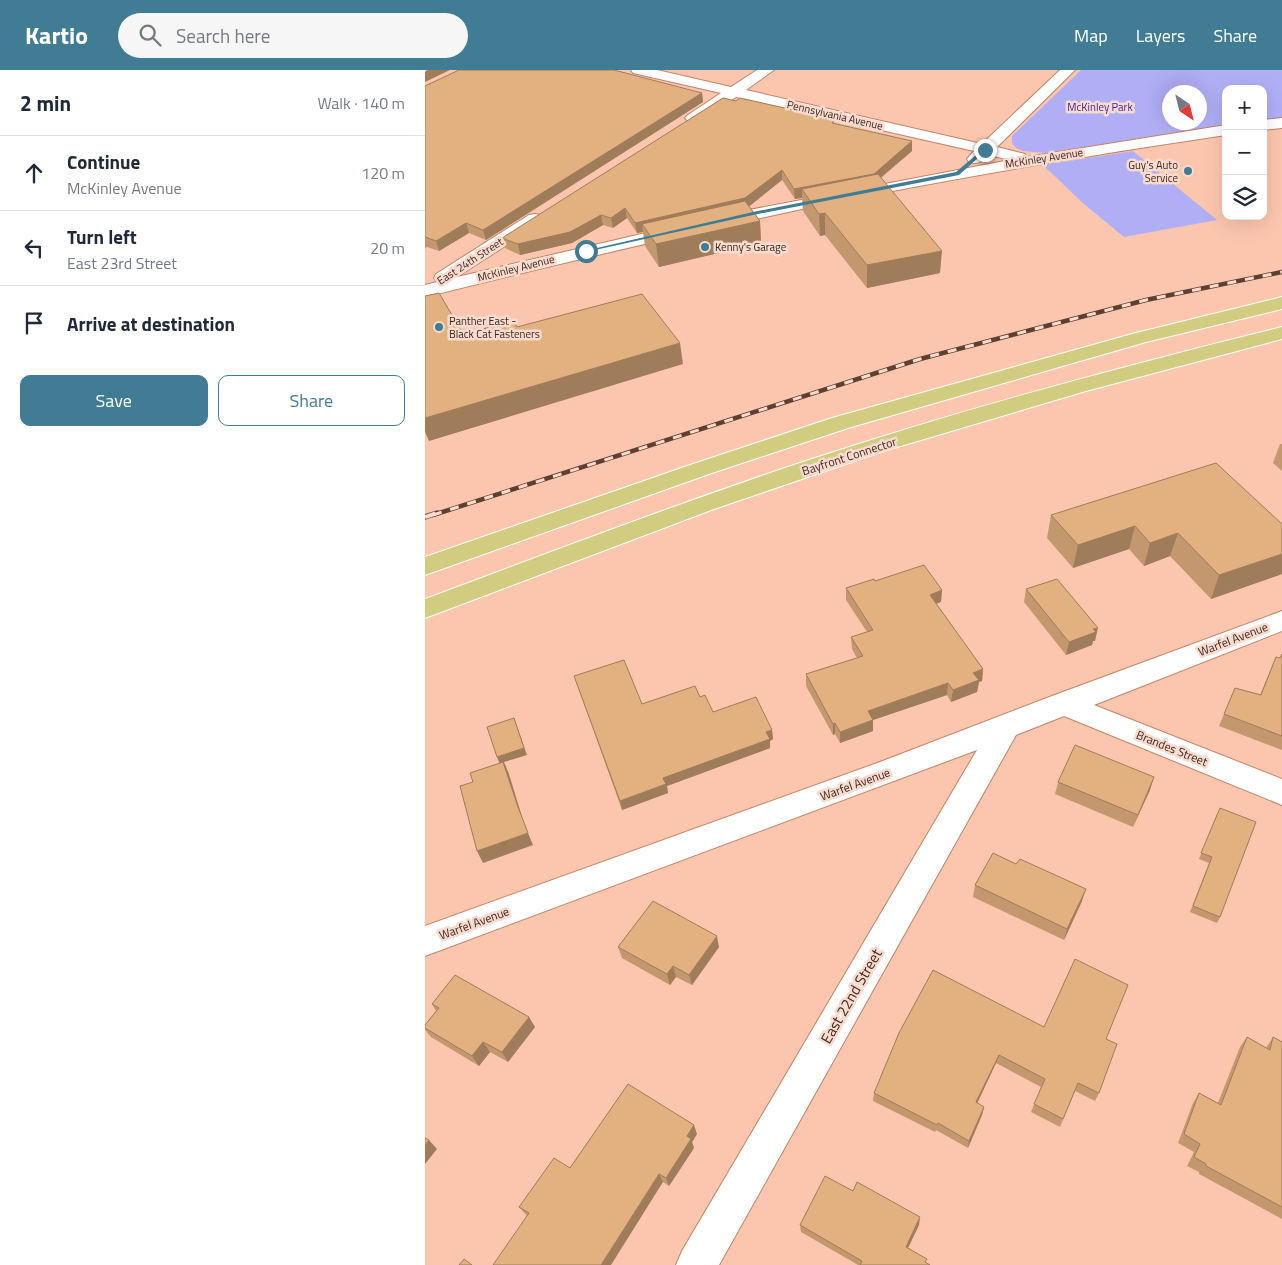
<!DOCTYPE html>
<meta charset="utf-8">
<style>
:root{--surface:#fff;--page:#f6f6f7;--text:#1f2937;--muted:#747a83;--line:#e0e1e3;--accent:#407c93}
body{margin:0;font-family:"Titillium Web",sans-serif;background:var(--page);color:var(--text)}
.controls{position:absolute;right:15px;top:15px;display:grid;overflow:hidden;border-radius:10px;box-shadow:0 5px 20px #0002}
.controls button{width:45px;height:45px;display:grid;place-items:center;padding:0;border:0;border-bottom:1px solid var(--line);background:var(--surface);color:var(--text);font:25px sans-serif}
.compass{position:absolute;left:737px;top:15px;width:45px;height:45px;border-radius:50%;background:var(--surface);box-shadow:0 5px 20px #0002;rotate:145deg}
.stop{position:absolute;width:15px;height:15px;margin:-11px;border:4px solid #407c93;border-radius:50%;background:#fff}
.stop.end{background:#407c93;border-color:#fff;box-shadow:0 1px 5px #0008}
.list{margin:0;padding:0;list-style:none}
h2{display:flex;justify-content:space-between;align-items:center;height:65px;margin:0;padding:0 20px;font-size:21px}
h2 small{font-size:16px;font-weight:400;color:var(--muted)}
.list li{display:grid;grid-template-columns:32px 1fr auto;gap:15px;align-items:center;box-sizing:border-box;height:75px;padding:0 20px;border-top:1px solid var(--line)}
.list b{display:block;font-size:19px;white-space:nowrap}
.list p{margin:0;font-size:16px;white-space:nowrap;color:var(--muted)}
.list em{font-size:16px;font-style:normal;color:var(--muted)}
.actions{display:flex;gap:10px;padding:15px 20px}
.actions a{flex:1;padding:11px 0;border:1px solid var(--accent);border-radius:10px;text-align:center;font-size:18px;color:var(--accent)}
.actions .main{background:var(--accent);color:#fff}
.icon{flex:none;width:28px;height:28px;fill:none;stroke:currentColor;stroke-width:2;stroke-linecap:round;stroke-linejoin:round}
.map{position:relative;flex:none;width:857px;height:1195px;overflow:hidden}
header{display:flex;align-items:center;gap:30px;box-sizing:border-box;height:70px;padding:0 25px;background:var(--accent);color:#fff}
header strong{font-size:24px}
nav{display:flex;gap:28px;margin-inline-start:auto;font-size:18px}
.search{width:350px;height:45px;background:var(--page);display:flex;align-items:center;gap:12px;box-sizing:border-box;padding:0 18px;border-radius:28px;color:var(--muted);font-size:19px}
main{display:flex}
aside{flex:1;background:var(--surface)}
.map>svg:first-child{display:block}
.green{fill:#b0aef5;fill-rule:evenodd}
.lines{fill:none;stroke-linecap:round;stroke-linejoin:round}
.street-casing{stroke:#c18366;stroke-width:2}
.highway-casing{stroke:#fff;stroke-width:2}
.street{fill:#fff;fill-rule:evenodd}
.highway{fill:#d1cc7f;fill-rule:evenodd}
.rail-far1-casing{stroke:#5e3f32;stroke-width:4.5}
.rail-casing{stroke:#5e3f32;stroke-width:5.5}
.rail-far1{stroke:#f6dbce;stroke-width:3;stroke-dasharray:9;stroke-linecap:butt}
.rail{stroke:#f6dbce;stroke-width:4;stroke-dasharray:11;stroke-linecap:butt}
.wall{fill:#c3986e}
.shaded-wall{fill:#9f7c5a}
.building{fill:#e3b180;stroke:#9f7c5a}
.route{fill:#407c93}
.poi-dot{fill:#407c93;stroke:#f6dbce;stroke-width:2}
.labels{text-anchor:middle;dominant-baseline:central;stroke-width:5;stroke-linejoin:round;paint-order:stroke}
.far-park-label{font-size:11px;fill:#421fa2;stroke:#f6dbce}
.far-street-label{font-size:11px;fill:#3f251a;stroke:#f6dbce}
.far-poi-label{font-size:11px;fill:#3f251a;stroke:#f6dbce;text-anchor:start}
.street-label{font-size:12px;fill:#3f251a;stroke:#f6dbce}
.near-street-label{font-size:15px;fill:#3f251a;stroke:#f6dbce}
</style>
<header>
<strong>Kartio</strong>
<div class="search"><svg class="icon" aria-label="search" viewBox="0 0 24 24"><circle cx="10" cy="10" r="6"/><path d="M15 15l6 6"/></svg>Search here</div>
<nav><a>Map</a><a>Layers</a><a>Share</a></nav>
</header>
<main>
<aside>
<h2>2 min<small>Walk · 140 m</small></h2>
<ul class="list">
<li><svg class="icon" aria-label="ahead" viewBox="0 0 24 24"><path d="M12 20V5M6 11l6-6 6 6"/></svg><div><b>Continue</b><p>McKinley Avenue</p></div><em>120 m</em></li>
<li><svg class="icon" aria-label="left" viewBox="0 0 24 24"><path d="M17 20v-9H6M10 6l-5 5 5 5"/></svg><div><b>Turn left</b><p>East 23rd Street</p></div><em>20 m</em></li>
<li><svg class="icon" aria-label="arrive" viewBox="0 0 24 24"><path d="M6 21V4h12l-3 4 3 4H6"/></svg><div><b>Arrive at destination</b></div></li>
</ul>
<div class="actions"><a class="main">Save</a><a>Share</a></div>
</aside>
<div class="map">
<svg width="857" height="1195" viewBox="0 0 857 1195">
<rect width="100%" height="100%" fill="#fcc6ae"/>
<path class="green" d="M 656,0 L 857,0 L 857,48 L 838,51 L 838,19 L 801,19 L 801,55 L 622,83 L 598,81 L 591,78 L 587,73 L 587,66 ZM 744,22 L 774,22 L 774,52 L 744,52 Z
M 708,81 L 792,150 L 699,167 L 659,134 L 618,95 Z"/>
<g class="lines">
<defs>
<path id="street" d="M 206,0 L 232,0 L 306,17 L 332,0 L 349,0 L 321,20 L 557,74 L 635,0 L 650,0 L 572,77 L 600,84 L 602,87 L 801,55 L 801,65 C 665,85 530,108 396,135 C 263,163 132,194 0,227 L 0,215 L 12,212 L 9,208 L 11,204 L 104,145 L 110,144 L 116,145 L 119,149 L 116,153 L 32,207 L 298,145 L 585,90 L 564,85 C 557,91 554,95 544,92 L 542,89 L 549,81 L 311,27 L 273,51 L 263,51 L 260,48 L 263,45 L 296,23 L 208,3 Z
M 857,48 L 857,58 L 838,60 L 838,50 Z
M 857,541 L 857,561 L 669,635 L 857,709 L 857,735 L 639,646 L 591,665 L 294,1195 L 251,1195 L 257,1181 L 552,680 L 0,886 L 0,856 L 455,692 L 627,626 Z"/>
<path id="highway" d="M 857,227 L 857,239 L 721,272 L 423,358 L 284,404 L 0,505 L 0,487 L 268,394 L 407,348 L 707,264 Z
M 857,257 L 857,269 L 661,321 L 459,381 L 289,439 L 0,548 L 0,529 C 129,481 257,432 387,389 C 542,338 699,296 857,257 Z"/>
</defs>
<use href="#street" class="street-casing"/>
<use href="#highway" class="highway-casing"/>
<use href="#street" class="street"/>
<use href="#highway" class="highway"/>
<defs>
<path id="rail-far1" d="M 8,445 L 495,289 L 721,230 L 857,202"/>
<path id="rail" d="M 0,447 L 12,443"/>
</defs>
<use href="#rail-far1" class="rail-far1-casing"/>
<use href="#rail" class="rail-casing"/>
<use href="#rail-far1" class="rail-far1"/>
<use href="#rail" class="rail"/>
</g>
<path class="wall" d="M 0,16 L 277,23 L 278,32 L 61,170 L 44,163 L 14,181 L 2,177 L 0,178 Z
M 311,31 L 382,44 L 409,51 L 409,53 L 487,81 L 456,108 L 515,203 L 442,218 L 400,165 L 395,166 L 378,141 L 377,128 L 370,129 L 357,110 L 324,136 L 335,151 L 336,173 L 234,197 L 220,176 L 218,162 L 212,163 L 202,148 L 188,158 L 178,155 L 147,173 L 95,185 L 80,178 L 77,168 Z
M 855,374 L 857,374 L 857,401 L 848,393 Z
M 626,445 L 857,454 L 857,504 L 786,529 L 745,486 L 719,496 L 704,479 L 648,498 L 622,468 Z
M 450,511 L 517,520 L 516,532 L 511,534 L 558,599 L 557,611 L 554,612 L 552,622 L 526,632 L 522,625 L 448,650 L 448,661 L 415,673 L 410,664 L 408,665 L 381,616 L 381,604 L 432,588 L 427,579 L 426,567 L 442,562 L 421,530 L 421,518 Z
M 601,519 L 670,571 L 668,571 L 667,575 L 641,585 L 599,532 Z
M 857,584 L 857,680 L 794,656 L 810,618 L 835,625 L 851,587 L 855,588 Z
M 149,606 L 217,634 L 275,627 L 288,642 L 347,660 L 348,669 L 345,671 L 345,678 L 242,716 L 243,723 L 197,740 Z
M 633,712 L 725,720 L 708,757 L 630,724 Z
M 792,744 L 795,847 L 792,853 L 765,842 L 784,793 L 774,789 Z
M 591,794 L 657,831 L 639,870 L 548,827 L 550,815 Z
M 193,877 L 294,877 L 267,915 L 251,907 L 245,915 L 197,888 Z
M 7,934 L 110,957 L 83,992 L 65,982 L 54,996 L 6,967 L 0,960 L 0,955 L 11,941 Z
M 619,957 L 681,969 L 674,1023 L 670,1031 L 650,1021 L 635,1057 L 606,1042 L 616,1017 L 571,993 L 552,1033 L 559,1037 L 557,1045 L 543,1078 L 511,1060 L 510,1062 L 448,1031 L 449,1023 Z
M 822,967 L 841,978 L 848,967 L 857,972 L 857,1149 L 774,1104 L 774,1102 L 762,1096 L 769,1082 L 753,1073 L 768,1033 L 774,1023 L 793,1033 L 815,977 Z
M 272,1064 L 267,1072 L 269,1078 L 244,1116 L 238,1112 L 102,1146 L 94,1137 L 145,1098 Z
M 428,1121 L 494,1155 L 483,1178 L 501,1193 L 505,1195 L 433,1195 L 376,1162 L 375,1155 Z"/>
<path class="shaded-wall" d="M 3,0 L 25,0 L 0,12 L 0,2 Z
M 277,23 L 278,32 L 61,170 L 58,160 Z
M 487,71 L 487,81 L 448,114 L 377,119 L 377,128 L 370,129 L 369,119 Z
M 357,100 L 357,110 L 321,139 L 217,154 L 218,162 L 212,163 L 210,153 Z
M 200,138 L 202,148 L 188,158 L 186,148 Z
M 400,143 L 400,165 L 395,166 L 394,144 Z
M 176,145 L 178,155 L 147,173 L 95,185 L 93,174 Z
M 335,151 L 336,173 L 234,197 L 231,174 Z
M 41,153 L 44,163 L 14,181 L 11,171 Z
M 517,181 L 515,203 L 442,218 L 442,195 Z
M 255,273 L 258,294 L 4,371 L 0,362 L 0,348 Z
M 710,456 L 704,479 L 648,498 L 653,475 Z
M 753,463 L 745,486 L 719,496 L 725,473 Z
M 857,484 L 857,504 L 786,529 L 794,505 Z
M 517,520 L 516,532 L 504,536 L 505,525 Z
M 673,558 L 670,571 L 668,571 L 667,575 L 641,585 L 644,572 L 668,559 Z
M 558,599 L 557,611 L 554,612 L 552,622 L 526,632 L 528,620 L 548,603 Z
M 523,613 L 522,625 L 448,650 L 448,661 L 415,673 L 415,662 L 443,641 Z
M 89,648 L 102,685 L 79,692 L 84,704 L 98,750 L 72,687 Z
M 410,653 L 410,664 L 408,665 L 408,654 Z
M 347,660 L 348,669 L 345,671 L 345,678 L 242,716 L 243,723 L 197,740 L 195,731 L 238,708 Z
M 729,707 L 725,720 L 708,757 L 713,745 Z
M 103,763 L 108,775 L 58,793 L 52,781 Z
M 661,819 L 657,831 L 639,870 L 642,859 Z
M 292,866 L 294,877 L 267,915 L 264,905 Z
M 248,896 L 251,907 L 245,915 L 242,904 Z
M 104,947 L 110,957 L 83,992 L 77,982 Z
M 58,972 L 65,982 L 54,996 L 47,986 Z
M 574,985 L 571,993 L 549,1040 L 551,1032 Z
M 559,1037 L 557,1045 L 543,1078 L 544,1071 Z
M 269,1055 L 272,1064 L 267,1072 L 269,1078 L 244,1116 L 241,1108 L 262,1066 Z
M 4,1070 L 12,1079 L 0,1094 L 0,1075 Z
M 234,1104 L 238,1112 L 186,1195 L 176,1195 Z
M 495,1147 L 494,1155 L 480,1184 L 481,1177 Z"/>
<path class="building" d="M 34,0 L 189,0 L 277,23 L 58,160 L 41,153 L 11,171 L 0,167 L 0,16 Z
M 298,28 L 311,31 L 315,28 L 382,43 L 380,44 L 409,51 L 407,53 L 487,71 L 449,104 L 369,119 L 357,100 L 320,128 L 210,153 L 200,138 L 186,148 L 176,145 L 145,162 L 93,174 L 77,168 Z
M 453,104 L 517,181 L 442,195 L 400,143 L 394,144 L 377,119 Z
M 320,131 L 335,151 L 231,174 L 217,154 Z
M 14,223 L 38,264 L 89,251 L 92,257 L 217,224 L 255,273 L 0,348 L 0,226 Z
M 791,393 L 857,454 L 857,484 L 794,505 L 753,463 L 725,473 L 710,456 L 653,475 L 626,445 Z
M 499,495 L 517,520 L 505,525 L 558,599 L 548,603 L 554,610 L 528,620 L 523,613 L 443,641 L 448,650 L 415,662 L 410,653 L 408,654 L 381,604 L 438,586 L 426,567 L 448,560 L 421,518 L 449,509 L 450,511 Z
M 632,509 L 673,558 L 668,559 L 671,562 L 644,572 L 601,519 Z
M 857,584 L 857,666 L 799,644 L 810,618 L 836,625 L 851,587 L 855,588 Z
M 199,590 L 217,634 L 270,616 L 275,627 L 280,625 L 288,642 L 331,627 L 347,660 L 341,662 L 345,669 L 238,708 L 241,714 L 195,731 L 149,606 Z
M 89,648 L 99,678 L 72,687 L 62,657 Z
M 650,675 L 729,707 L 713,745 L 633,712 Z
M 78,692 L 93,737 L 103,763 L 52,781 L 35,716 L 48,712 L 45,703 Z
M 795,738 L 831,752 L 795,847 L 768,836 L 787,787 L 776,783 Z
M 568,783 L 591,794 L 595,789 L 661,819 L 642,859 L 550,815 Z
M 228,831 L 292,866 L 264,905 L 248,896 L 242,904 L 193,877 Z
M 650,889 L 703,915 L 681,969 L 692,974 L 674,1023 L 653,1013 L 638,1049 L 609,1034 L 620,1009 L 574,985 L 551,1032 L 559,1037 L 544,1071 L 513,1053 L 512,1055 L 449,1023 L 474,963 L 508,900 L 619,957 Z
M 30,905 L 104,947 L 77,982 L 58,972 L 47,986 L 0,958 L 0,955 L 14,938 L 7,934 Z
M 822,967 L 845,980 L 848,967 L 857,972 L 857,1137 L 781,1096 L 781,1094 L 769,1087 L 775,1074 L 759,1064 L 774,1023 L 796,1035 Z
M 203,1014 L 269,1055 L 262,1066 L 266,1069 L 241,1108 L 234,1104 L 176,1195 L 68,1195 L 104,1143 L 94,1137 L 129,1088 L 145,1098 Z
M 0,1068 L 4,1070 L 0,1075 Z
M 400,1106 L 428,1121 L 432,1112 L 495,1147 L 481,1177 L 502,1189 L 500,1192 L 505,1195 L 435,1195 L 437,1191 L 375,1155 Z
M 39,1189 L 47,1195 L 34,1195 Z"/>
<path class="route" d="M 558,79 L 562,80 L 534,105 L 328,145 L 161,182 L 159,181 L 328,142 L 531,102 Z"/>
<g class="poi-dot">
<circle cx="763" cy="101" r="5"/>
<circle cx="280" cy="177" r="5"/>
<circle cx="14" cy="257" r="5"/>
</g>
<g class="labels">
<g class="far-park-label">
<text x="675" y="37">McKinley Park</text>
</g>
<g class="far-street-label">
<text transform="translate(410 45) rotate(13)">Pennsylvania Avenue</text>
<text transform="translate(619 88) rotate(-9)">McKinley Avenue</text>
<text transform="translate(45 191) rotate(-33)">East 24th Street</text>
<text transform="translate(91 198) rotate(-14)">McKinley Avenue</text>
</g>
<g class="far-poi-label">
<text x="753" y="95" text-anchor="end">Guy's Auto<tspan x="753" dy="13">Service</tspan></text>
<text x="290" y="177">Kenny's Garage</text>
<text x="24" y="251">Panther East -<tspan x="24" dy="13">Black Cat Fasteners</tspan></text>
</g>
<g class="street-label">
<text transform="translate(424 386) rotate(-18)">Bayfront Connector</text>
<text transform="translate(808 569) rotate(-21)">Warfel Avenue</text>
<text transform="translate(747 678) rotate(22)">Brandes Street</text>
<text transform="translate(430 714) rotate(-20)">Warfel Avenue</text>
<text transform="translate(49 853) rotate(-20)">Warfel Avenue</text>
</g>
<g class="near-street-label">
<text transform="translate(426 926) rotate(-60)">East 22nd Street</text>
</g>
</g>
</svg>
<div class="controls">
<button>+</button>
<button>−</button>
<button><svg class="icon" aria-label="layers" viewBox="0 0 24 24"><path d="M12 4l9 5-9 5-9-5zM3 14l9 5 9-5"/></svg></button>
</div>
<svg class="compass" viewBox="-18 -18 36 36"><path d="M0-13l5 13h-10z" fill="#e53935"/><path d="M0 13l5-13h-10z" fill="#747a83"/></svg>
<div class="stop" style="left:161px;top:181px"></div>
<div class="stop end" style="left:560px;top:80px"></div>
</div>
</main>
